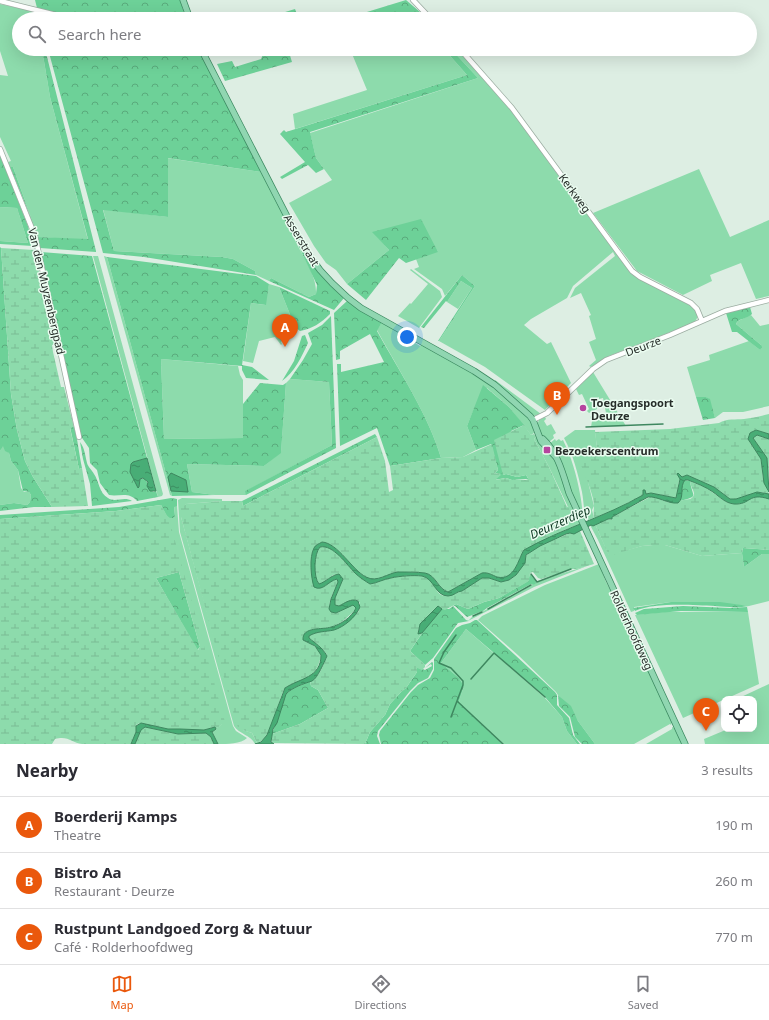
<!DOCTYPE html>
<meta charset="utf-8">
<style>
:root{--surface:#fff;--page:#f2f2f3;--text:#2b2b33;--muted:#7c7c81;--line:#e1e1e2;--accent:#ea580c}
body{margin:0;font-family:"Noto Sans",sans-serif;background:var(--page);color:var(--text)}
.controls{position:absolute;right:12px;bottom:12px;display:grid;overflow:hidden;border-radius:8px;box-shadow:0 4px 16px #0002}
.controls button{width:36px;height:36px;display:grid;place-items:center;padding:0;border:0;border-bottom:1px solid var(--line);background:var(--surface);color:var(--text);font:20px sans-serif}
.you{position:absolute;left:407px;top:337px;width:14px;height:14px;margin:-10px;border:3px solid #fff;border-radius:50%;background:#1a73e8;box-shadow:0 0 0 6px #1a73e833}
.badge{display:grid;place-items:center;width:26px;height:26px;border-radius:50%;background:var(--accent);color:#fff;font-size:13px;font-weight:700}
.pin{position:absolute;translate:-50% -33px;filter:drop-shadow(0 1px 2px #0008)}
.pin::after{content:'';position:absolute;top:21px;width:14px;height:12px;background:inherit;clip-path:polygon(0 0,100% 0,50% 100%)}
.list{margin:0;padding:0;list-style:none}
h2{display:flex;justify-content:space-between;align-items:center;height:52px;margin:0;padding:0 16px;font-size:17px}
h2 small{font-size:13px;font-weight:400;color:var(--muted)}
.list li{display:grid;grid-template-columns:26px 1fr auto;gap:12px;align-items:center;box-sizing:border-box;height:56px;padding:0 16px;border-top:1px solid var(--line)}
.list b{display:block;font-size:15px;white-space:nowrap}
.list p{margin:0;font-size:13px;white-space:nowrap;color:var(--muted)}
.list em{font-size:13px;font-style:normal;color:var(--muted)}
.icon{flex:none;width:22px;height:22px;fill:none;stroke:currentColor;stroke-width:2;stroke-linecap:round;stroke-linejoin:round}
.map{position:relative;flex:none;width:769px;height:744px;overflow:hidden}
.search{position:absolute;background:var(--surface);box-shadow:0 4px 16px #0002;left:12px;right:12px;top:12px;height:44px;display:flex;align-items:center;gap:10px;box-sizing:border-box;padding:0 14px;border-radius:22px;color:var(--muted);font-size:15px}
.sheet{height:220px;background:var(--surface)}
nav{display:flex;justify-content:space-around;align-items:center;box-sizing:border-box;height:56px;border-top:1px solid var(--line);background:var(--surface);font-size:11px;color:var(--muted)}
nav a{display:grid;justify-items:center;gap:2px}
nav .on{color:var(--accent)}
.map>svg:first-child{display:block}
.green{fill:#8ddbac}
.forest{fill:url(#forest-crowns)}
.wetland{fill:url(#wetland-marsh);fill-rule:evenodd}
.water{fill:url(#water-ripples);stroke:#3e875f}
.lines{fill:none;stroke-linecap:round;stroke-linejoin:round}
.stream{stroke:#3e875f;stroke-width:1.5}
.minor-casing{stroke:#9cada2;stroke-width:6}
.major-casing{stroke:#3b8960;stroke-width:7}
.minor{stroke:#fff;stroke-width:4.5}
.major{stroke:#90d6b1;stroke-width:5.5}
.poi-dot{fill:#b6449f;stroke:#eafcf0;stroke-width:1.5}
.labels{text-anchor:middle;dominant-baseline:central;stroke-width:3;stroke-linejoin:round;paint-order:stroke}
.street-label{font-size:11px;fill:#272e2a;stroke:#eafcf0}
.poi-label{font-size:11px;font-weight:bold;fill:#272e2a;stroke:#eafcf0;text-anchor:start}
.water-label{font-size:12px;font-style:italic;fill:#0e3923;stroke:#eafcf0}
</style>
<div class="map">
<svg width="769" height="744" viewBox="0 0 769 744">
<defs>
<pattern id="forest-crowns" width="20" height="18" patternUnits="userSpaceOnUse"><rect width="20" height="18" fill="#6dd198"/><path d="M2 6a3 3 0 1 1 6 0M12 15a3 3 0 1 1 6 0" fill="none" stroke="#5aaa7c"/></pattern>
<pattern id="wetland-marsh" width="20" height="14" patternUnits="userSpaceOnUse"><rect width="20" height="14" fill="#8ddbac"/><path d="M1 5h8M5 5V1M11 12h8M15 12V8" fill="none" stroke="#7abc94"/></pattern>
<pattern id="water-ripples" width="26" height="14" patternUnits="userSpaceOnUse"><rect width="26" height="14" fill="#48ad76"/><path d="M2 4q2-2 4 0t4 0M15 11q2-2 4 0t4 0" fill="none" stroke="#3c8d61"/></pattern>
</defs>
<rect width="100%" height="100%" fill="#ddeee3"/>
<path class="green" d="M 0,4 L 36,12 L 37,17 L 36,17 L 36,19 L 19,19 L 19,49 L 42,49 L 50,97 L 88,240 L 38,237 L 13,167 L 10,167 L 8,162 L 11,161 L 0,137 L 0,75 L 8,76 L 0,51 Z
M 350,49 L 444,49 L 467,75 L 295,129 L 293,114 L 367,90 Z
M 451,49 L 458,49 L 510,108 L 632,272 L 693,306 L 698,316 L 695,322 L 691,324 L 609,356 L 591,367 L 589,366 L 596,360 L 589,342 L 596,339 L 589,316 L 591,315 L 581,293 L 570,298 L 575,288 L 615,256 L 613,252 L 573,286 L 567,298 L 531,319 L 524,325 L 547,344 L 551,342 L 571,383 L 545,410 L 485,367 L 439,341 L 475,286 L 462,275 L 445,296 L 442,289 L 414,269 L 419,267 L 416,259 L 438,251 L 373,232 L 389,250 L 347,284 L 336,270 L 326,263 L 314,246 L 289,203 L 332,180 L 316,158 L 310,133 L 478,78 Z
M 167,158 L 261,172 C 271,192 284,213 293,235 C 300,254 317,273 316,294 L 309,297 L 271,278 L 269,281 L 256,275 L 255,271 L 233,259 L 222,257 L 114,251 L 103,209 L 168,217 Z
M 699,169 L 730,237 L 769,220 L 769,296 L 756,299 L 741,263 L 710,275 L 712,281 L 683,295 L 637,271 L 593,213 Z
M 0,207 L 17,208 L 28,243 L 0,241 Z
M 93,256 L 98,256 L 163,494 L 162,496 L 158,497 Z
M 104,256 L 107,257 L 172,496 L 170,495 Z
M 411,269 L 440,291 L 442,297 L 419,328 L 398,316 L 410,303 L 411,304 L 428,284 L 410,270 Z
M 461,281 L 472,288 L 458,309 L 447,302 Z
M 269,284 L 279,287 L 295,327 L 288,330 L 289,333 L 281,342 L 282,344 L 281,345 L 275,337 L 259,341 L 253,363 L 243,361 L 251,303 L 265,305 Z
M 751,315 L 760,326 L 769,324 L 769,406 L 743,412 L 723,412 L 715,418 L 709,399 L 706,397 L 696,397 L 687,367 L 710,360 L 709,355 L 749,341 L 760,350 L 761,345 L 736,324 L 738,321 Z
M 382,322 L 420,346 L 422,344 L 458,364 L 497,390 L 529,418 L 532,422 L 534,433 L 531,435 L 509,407 L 487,388 L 474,409 L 467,426 L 476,450 L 463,457 L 441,458 C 428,414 399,371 377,330 Z
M 161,359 L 238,366 L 240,375 L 243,380 L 243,438 L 164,439 Z
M 593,372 L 626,426 L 591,427 L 592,421 L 590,417 L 592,415 L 598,413 L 599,415 L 596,416 L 596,420 L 600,420 L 600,421 L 607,418 L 603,398 L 599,399 L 599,397 L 593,400 L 594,408 L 597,407 L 597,409 L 589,413 L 587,411 L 589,409 L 582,394 L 579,395 L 576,389 Z
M 290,379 L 329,382 L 332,445 L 246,491 L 246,495 L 215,495 L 192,492 L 187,464 L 264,466 L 281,452 L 286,383 Z
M 495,380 L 541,414 L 535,416 L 531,415 L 494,382 Z
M 545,417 L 546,419 L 544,421 L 547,426 L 551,424 L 556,433 L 553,435 L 554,438 L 549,442 L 541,434 L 537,425 L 539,420 Z
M 575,430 L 595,430 L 597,448 L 581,454 L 594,506 L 592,510 L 594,518 L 588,520 C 583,511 584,502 582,492 C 578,474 573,454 564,438 Z
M 536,437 L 543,447 L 543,448 C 560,458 565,485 571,503 L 571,505 L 568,507 L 549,467 L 534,439 Z
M 555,439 L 556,441 L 559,439 L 561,441 L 563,440 C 571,456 577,476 580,494 C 582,503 582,511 584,519 L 583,519 L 549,444 Z
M 3,444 L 9,453 L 11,461 L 18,470 L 21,488 L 24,492 L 29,492 L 31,495 L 30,502 L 27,505 L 14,503 L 0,505 L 0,451 Z
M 182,498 L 222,499 L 222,501 L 186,504 L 181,517 L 238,726 L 243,730 L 252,733 L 257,743 L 255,744 C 251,735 239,734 234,726 L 180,532 L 178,500 Z
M 174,506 L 177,506 L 179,532 L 233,726 L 236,731 L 247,738 C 241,744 227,744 218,744 L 212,732 L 222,724 L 166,515 L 175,516 Z
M 595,524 L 609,555 L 642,546 L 653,545 L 665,545 L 702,556 L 742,553 L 744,567 L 762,554 L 769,554 L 769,601 L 749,606 L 706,602 L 671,602 L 634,607 L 634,611 L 631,612 L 598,540 L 590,525 Z
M 599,564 L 606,582 L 616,601 L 672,722 L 671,725 L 670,724 L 634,744 L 595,744 L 578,721 L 570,706 L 558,695 L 556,692 L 519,656 L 478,620 L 482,616 L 545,585 Z
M 587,566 L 534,587 L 468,621 L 473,616 L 496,605 L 536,583 L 553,576 Z
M 665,612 L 748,612 L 759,684 L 683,718 L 635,615 Z
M 466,629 L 545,698 L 562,717 L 567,731 L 577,744 L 502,744 L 460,704 L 459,701 L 464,686 L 459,678 L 441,663 Z
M 769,684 L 769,744 L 705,744 L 704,739 L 728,729 L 754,729 L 754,699 L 740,699 L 739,698 Z
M 672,727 L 675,728 L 682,744 L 646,744 L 672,729 Z"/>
<path class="forest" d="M 35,0 L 180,0 L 186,19 L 82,19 L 37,8 Z
M 406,0 L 420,12 L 415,18 L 411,14 L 393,19 L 344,19 Z
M 295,9 L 299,19 L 293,19 L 292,17 L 283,19 L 262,19 Z
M 42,49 L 45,49 L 96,251 L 96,252 L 40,248 L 29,213 L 10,167 L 13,167 L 38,237 L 88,239 L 50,97 Z
M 48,49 L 179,49 L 201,54 L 261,172 L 168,158 L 168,217 L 103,210 L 114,251 L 222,257 L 233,259 L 255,271 L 256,275 L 144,257 L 103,253 Z
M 272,49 L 288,49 L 292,62 L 225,81 L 217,64 L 232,61 L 235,67 L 261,59 L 264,52 Z
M 444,49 L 451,49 L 478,78 L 310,132 L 316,158 L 324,169 L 316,173 L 308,165 L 282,179 L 280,177 L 305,162 L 280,134 L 284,130 L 286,132 L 467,75 Z
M 0,155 L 28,226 L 33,246 L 0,244 L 0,241 L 28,243 L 17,208 L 0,207 Z
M 421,219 L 438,252 L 406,263 L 399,258 L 366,300 L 347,284 L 389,250 L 372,232 Z
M 292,232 C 307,259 321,278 344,298 L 334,310 L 269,281 L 271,278 L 309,297 L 316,294 L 317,285 Z
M 0,247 L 1,248 L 11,394 L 17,430 L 25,461 L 33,477 L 52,507 L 34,507 L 0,511 L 0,505 L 14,503 L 27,505 L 30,502 L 31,495 L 29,492 L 23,491 L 18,470 L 11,461 L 9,453 L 5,451 L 3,446 L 0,451 Z
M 41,252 L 92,256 L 147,458 L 133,462 L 139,487 L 140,479 L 145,479 L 153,492 L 156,491 L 158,497 L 137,501 C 129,491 119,497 109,495 L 100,483 L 97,470 L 90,463 L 89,448 L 80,435 Z
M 107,257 L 256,276 L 269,284 L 266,305 L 251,303 L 242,365 L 252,367 L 269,380 L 246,378 L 242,370 L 242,366 L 161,359 L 164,439 L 243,438 L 243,404 L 260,383 L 283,385 L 286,383 L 281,453 L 264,466 L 187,464 L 192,492 L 215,495 L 172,496 Z
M 462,275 L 475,286 L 439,341 L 438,341 L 472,288 L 461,281 L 447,302 L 446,301 L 424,328 L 421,327 Z
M 279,287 L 330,311 L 330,314 C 321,323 312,329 300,331 L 295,327 Z
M 347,301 L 359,310 L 382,322 L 377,331 C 399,371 428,414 441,458 L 390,466 L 377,428 L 340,446 L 337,364 L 341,364 L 341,372 L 384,362 L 370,334 L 340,351 L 340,359 L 336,360 L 334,313 Z
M 750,307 L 752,314 C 748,319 738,318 736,324 L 761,345 L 762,347 L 760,350 L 737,332 L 732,332 L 726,313 Z
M 331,316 L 336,448 L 246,495 L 245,491 L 332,445 L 329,382 L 290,379 L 303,360 L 312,344 L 308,333 L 322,325 Z
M 305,335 L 308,343 C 302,356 294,373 282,381 L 294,361 L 302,336 Z
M 483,385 L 509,407 L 524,425 L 511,431 L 503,475 L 506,474 L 517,477 L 526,475 L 529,480 L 526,479 L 512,480 L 506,478 L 493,480 L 498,473 L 494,474 L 498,470 L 491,444 L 476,450 L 467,426 Z
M 696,397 L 706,397 L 710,399 L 715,418 L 703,420 Z
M 70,427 L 74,427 C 78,440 79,454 82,468 L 79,469 Z
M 375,434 L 377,437 L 243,506 L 242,501 Z
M 80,442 C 85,449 85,455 87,463 C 88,467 92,470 94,474 C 99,481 99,493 108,498 C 115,503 124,496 132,501 L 92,506 L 90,484 L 83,459 Z
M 684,480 L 690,481 C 692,497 700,496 680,501 L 682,482 Z
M 171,498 L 177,499 L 177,506 L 174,507 L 175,516 L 173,518 L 170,518 L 166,515 L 161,505 L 116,511 L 0,519 L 0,515 L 119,507 Z
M 743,548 L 769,550 L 769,554 L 762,554 L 744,567 L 742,553 Z
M 179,572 L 200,647 L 197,650 L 156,578 Z
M 530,574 L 537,583 L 533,585 L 531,584 L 487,608 L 483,611 L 467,617 L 455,606 L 453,606 L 466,620 L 469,621 L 458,623 L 433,658 L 425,665 L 410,651 L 429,623 L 442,609 L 449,609 L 456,604 L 468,609 L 484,602 L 499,598 L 528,581 Z
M 671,602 L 720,602 L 749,606 C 738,608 726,607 715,606 C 692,605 655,602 635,611 L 633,608 Z
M 683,606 L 730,608 L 747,607 L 748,612 L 681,611 L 637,615 L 635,613 L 644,609 Z
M 475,620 L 477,620 L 555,692 L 557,695 L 557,705 L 569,718 L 573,735 L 580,744 L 577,744 L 567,731 L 562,717 L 544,696 L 466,629 L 441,663 L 459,678 L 464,686 L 459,701 L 460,704 L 502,744 L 381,744 L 379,735 L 380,731 L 411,692 L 418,685 L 430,678 L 434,670 L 434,659 L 456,628 L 462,625 L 470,623 Z
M 432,662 L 433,663 L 433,669 L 428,678 L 418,683 L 410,691 L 378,731 L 377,736 L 380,744 L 365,744 L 370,732 L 385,715 L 390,704 L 401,692 L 406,688 L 417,672 L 417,667 L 425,670 L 432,666 L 431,664 L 425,668 Z
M 310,681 L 311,686 L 318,690 L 328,708 L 300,724 L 272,734 L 286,694 L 294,688 Z
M 558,695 L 571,706 L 578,721 L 595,744 L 582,744 L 575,737 L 570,717 L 559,706 Z"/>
<path class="wetland" d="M 1,248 L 34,250 L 55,344 L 52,345 L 53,352 L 61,387 L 64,387 L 74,427 L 70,428 L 79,469 L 82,468 L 88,506 L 52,507 L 33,477 L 25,461 L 17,430 L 11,394 Z
M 769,414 L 769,434 L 756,430 L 749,435 L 749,441 L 761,459 L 763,478 L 769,494 L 760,492 L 736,499 L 730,499 L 714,487 L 687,475 L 682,477 L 678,473 L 680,479 C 677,485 679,492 676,498 L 651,493 L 646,494 L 645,490 L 643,490 L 643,495 L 615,510 L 594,518 C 593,513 594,510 594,506 C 594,494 582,469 578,457 L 581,454 L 597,448 L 595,432 L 670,429 L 719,423 C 727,418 736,420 744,419 C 752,418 761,416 769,414 Z
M 524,425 L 531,435 L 534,434 L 536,437 L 534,439 L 549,467 L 567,507 L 571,505 L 580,524 L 565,530 L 524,550 C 518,559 515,581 497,577 C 492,575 488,572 482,573 L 448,592 C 439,589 436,575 425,573 C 417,572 407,572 398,573 C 388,573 377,583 366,577 C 352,570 338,543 322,542 C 319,544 315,545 314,548 C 309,557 311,578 315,587 C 323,592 328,581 337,579 L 338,582 C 335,591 326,602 331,612 L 337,613 L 353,604 L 356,608 L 354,611 C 336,629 334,626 310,630 L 303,640 C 307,643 311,643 314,646 C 321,652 322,654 319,663 C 315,679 297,680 285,688 C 277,701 272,740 257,743 L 252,733 L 239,729 L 236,723 L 181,517 L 180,507 L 184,506 L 186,504 L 222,501 L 242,501 L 243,506 L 377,437 L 385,461 L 389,492 L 393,490 L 390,466 L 441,458 L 463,457 L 492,444 L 498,470 L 494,474 L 499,473 L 501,475 L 495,480 L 506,478 L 512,480 L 528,480 L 528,478 L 526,475 L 517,477 L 506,474 L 503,475 L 494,440 Z
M 757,435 L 769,439 L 769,481 L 766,457 L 753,438 L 755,436 Z
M 690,481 C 697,484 706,487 712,492 C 720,497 724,503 734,504 C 750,505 748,492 769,499 L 769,550 L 743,548 L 742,553 L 702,556 L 665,545 L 653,545 L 642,546 L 609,556 L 595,524 L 608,519 L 610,520 L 612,519 L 612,517 L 650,497 C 658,497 664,502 672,503 C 677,503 679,500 684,500 C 688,499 693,500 694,494 C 694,490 690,486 690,481 Z
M 161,505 L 169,519 L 225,722 L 216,729 L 214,727 L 204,730 L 181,730 L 168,729 L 140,723 L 136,725 L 136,732 L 131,744 C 115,744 98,744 82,744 C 72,743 68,735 55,739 L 52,744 L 0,744 L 0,519 L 116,511 ZM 179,572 L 200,647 L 198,650 L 156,578 Z
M 580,531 L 594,564 L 577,569 L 572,569 L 541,579 L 538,578 L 533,572 L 530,573 L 529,581 L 499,598 L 484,602 L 468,609 L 456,604 L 445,610 L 442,609 L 438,606 C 432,611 419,624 418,632 L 421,634 L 422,633 L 410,651 L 425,665 L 425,667 L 422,670 L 417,668 L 417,672 L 406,688 L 401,692 L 390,704 L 385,715 L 370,732 L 365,744 L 272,743 L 272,734 L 300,724 L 328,708 L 318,690 L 311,686 L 310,681 C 319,679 324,664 327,655 C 322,647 316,644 309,638 L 309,636 C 317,631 325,632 333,630 C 344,627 351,618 359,611 L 360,603 L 357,600 L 351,600 L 339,606 L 335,605 L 335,598 L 343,579 L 339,574 L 333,575 L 321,584 L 319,584 C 313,578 314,553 320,547 C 333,544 347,565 355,573 C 359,577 365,581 370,584 C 377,583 384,579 391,578 C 399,576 415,574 423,576 C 440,580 432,607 460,591 L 462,591 L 482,578 L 489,578 L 501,582 L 509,580 L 515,576 L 525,562 L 526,556 C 536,545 554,540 568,534 C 572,532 576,533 580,531 Z
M 145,727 L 178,734 L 206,733 L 211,737 L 214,744 L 135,744 L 141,730 Z"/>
<path class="water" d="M 756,430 L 769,434 L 769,439 L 757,435 L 753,438 L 767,458 L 769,492 L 764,483 L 761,459 L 748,439 L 750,433 Z
M 147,458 L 156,491 L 150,491 L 147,486 L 148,482 L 143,478 L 140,479 L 139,487 L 138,488 L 130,472 L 131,464 L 133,462 Z
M 171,473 L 186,480 L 188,492 L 171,491 L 168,477 Z
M 678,473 L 682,477 L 687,475 L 714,487 L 730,499 L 736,499 L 757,492 L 769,494 L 769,499 C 748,492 751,505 734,504 C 725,503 720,497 713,492 C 706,487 696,483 688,480 L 685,480 C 679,487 685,497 678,503 C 667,504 658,496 648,497 L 612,517 L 612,519 L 608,519 L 593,526 L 591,525 L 574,534 L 570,533 L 566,534 L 540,546 L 526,555 L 525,563 L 516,575 L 509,580 L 501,582 L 489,578 L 482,578 L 462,591 C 457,591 454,596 448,596 C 435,596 434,578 422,576 C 414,575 399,576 391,578 C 384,579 377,583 370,584 C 365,581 359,577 355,573 C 347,565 333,544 320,547 C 314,553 313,577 319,584 C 326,582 331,575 339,574 L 343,579 L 335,598 L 335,605 L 339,606 C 345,603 351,598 358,601 L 360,607 C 356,617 344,627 334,630 C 325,632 317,631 309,636 L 309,638 C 316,644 322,647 327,656 C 324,662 318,678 312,681 C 303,684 293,687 286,694 L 277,723 L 273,729 L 271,742 L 274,744 L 255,744 L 261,742 L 267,735 L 285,688 C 300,678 321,678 321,655 L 315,646 L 303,640 C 302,626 323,630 331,627 C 340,625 352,617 356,608 L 353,605 L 336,613 L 331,612 L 329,609 L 331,599 L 338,582 L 337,579 C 328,581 323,592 314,587 C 311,578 309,557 314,548 C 315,545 319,544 322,542 C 338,543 352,570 366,577 C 377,583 388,573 398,572 C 407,572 417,572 425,573 C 436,575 438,589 448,592 L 482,573 C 488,572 492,575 497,577 C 515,581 518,559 524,550 C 563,528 605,517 643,495 L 643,490 L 645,490 L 646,494 L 651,493 L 676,498 L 680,479 L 677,474 Z
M 438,606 L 442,609 L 422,633 L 418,634 L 420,624 Z
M 141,723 L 168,729 L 180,729 L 204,730 L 215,727 L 216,729 L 212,732 L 218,744 L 214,744 L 211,737 L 206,733 L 178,734 L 145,727 L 141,730 L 135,744 L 131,744 L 136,732 L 136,726 Z"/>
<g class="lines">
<path class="stream" d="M 586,427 L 663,424
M 531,574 L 537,582 L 571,569
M 488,609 L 531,585
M 473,616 L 482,612
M 456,635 L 444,652 L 439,663 L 451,668 L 463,681 L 463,685 L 457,701 L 503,744
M 471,679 L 494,653 L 545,697
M 451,717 L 457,701"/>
<defs>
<path id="minor" d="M 413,0 L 431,19
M 0,1 L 72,19
M 460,49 L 512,108 L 632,271 L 640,277 L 691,303 L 697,309 L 702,321
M 0,149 L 35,236 L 79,437
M 533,420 L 547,413 L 593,369 L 606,360 L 670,335 L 725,311 L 769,300"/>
<path id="major" d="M 183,0 L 190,19
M 201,49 L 295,232 L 307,252 L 320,270 L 332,283 L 348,298 L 361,308 L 474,371 L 495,385 L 530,416 L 533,420 L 541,441 L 556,457
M 543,439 C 558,453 563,474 569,493 L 685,744"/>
</defs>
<use href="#minor" class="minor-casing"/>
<use href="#major" class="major-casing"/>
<use href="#minor" class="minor"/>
<use href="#major" class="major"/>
</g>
<g class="poi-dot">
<circle cx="583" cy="408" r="4"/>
<rect x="543" y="446" width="8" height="8" rx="2"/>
</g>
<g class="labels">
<g class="street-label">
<text transform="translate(575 193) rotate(54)">Kerkweg</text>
<text transform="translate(302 240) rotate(59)">Asserstraat</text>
<text transform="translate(47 291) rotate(77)">Van den Muyzenbergpad</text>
<text transform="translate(643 346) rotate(-21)">Deurze</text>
<text transform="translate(632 630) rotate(65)">Rolderhoofdweg</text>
</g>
<g class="poi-label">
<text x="591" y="402">Toegangspoort<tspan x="591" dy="13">Deurze</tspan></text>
<text x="555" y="450">Bezoekerscentrum</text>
</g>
<g class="water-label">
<text transform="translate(560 522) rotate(-24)">Deurzerdiep</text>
</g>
</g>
</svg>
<div class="controls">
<button><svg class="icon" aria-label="locate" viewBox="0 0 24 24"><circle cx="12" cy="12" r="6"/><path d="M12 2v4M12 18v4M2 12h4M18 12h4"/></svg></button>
</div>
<div class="you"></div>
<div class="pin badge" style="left:285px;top:347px">A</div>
<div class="pin badge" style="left:557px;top:415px">B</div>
<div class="pin badge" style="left:706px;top:731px">C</div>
<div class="search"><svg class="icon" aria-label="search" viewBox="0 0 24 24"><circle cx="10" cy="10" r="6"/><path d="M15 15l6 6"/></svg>Search here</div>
</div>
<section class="sheet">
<h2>Nearby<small>3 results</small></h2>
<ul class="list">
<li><span class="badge">A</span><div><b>Boerderij Kamps</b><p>Theatre</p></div><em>190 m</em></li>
<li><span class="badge">B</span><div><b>Bistro Aa</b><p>Restaurant · Deurze</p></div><em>260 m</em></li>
<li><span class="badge">C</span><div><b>Rustpunt Landgoed Zorg &amp; Natuur</b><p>Café · Rolderhoofdweg</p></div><em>770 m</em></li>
</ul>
</section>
<nav>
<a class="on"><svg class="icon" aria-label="map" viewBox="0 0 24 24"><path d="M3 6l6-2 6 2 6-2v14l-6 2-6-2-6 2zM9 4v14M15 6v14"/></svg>Map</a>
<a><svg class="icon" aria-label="directions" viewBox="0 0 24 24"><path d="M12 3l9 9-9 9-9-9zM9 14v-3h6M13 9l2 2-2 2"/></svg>Directions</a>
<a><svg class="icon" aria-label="saved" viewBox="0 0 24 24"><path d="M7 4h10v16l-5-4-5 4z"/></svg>Saved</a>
</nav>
